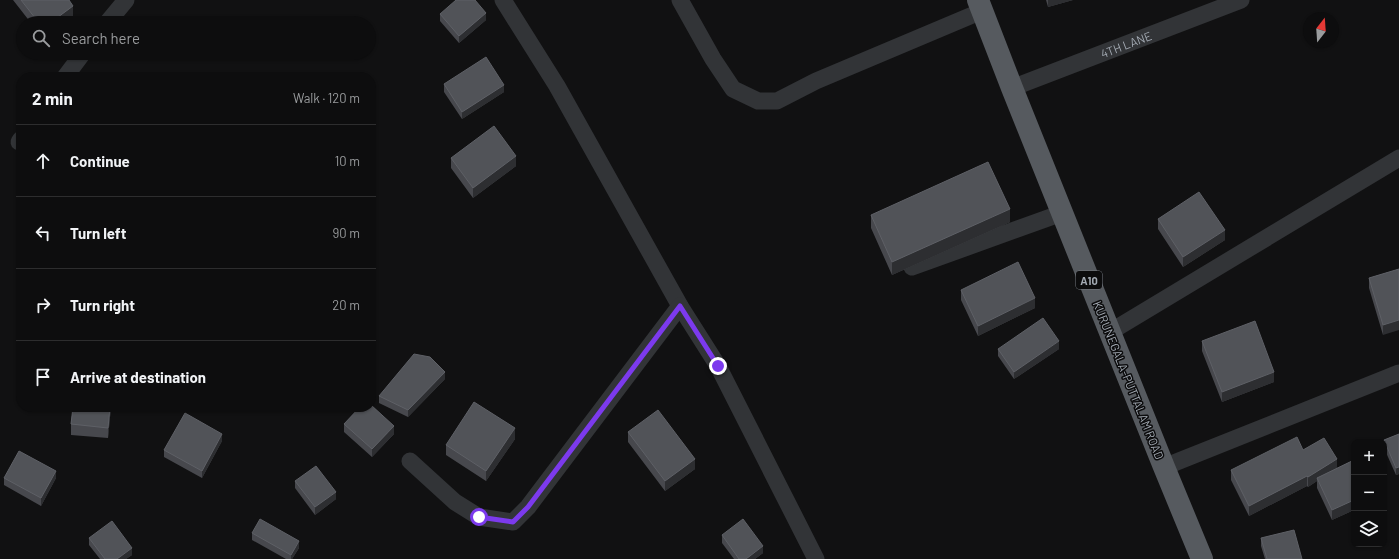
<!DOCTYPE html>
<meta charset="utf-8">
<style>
:root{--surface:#0d0d0e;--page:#1b1b1c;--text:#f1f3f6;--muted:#9a9c9e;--line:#2d2d2e}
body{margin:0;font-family:Barlow,sans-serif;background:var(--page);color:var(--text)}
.controls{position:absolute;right:12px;bottom:12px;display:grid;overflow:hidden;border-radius:8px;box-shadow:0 1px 3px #0004}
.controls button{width:36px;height:36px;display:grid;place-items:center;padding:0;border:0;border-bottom:1px solid var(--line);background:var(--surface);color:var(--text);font:20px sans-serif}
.compass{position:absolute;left:1303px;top:12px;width:36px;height:36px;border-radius:50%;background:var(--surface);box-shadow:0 1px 3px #0004;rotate:17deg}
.stop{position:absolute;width:12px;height:12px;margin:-9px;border:3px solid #7c3aed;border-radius:50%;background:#fff}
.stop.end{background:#7c3aed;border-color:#fff;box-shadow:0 1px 4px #0008}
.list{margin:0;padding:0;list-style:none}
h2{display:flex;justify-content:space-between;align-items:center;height:52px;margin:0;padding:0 16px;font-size:17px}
h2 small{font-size:13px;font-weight:400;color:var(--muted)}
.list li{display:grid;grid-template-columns:26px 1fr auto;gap:12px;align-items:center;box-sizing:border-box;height:72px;padding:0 16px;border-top:1px solid var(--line)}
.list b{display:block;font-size:15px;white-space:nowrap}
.list em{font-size:13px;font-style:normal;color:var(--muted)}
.icon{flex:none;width:22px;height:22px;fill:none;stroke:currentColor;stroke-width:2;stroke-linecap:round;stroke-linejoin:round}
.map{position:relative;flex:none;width:1399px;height:559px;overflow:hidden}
.search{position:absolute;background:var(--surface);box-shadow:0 1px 3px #0004;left:16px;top:16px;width:360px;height:44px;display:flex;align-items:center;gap:10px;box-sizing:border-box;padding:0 14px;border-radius:22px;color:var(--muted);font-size:15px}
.panel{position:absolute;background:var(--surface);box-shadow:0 1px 3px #0004;left:16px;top:72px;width:360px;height:340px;border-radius:16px}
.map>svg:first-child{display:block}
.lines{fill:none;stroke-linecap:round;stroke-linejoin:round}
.minor{stroke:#323437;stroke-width:17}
.trunk{stroke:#565a5f;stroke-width:22}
.wall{fill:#47484d}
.shaded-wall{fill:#2d2e31}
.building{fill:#515358;stroke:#5e6066}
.route{stroke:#7c3aed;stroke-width:5}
.labels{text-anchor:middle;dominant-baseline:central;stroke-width:3;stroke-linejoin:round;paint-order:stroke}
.shield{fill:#0c0c0d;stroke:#767b81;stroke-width:1}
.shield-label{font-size:11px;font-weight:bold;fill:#a3aab3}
.street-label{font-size:12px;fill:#a3aab3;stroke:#0c0c0d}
</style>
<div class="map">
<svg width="1399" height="559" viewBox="0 0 1399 559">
<rect width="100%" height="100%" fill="#111112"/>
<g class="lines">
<g class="minor">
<path d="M 503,0 L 557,86 L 680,306 L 718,366 L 816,559"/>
<path d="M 680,0 L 713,59 L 733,89 L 758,101 L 777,101 L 816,81 L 982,11"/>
<path d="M 107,23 L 126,0"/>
<path d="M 65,77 L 83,53"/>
<path id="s1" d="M 1012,88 L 1241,0"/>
<path d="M 19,142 L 21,139"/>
<path d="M 912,267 L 1062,213"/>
<path d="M 1110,332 L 1399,158"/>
<path d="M 410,461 L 455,502 L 479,517 L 513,522 L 528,507 L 680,306"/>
<path d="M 1164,467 L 1399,373"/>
</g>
<path class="trunk" d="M 978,0 L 1012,88 L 1164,467 L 1202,559"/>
</g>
<path class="wall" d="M 13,0 L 69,0 L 73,16 L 63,23 L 31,23 Z
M 1046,0 L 1073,0 L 1048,7 Z
M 440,14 L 486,20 L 459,43 L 440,21 Z
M 444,84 L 504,92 L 462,119 L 444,92 Z
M 451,158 L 516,166 L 473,198 L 451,168 Z
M 871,215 L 1010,222 L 892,275 L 871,228 Z
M 1158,219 L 1225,240 L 1183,267 L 1158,229 Z
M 1399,269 L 1383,335 L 1369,288 L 1369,278 Z
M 961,290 L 1035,308 L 978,336 L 961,300 Z
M 1202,341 L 1274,382 L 1222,402 L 1202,351 Z
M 998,349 L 1059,349 L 1014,379 L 998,356 Z
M 445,379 L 408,417 L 379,403 L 379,396 Z
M 73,407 L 111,407 L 108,438 L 71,435 L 71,424 Z
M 344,424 L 394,434 L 372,457 L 344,432 Z
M 628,432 L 695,469 L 665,491 L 628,442 Z
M 1399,434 L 1399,474 L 1396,475 L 1384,448 L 1384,440 Z
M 515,439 L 486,481 L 446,455 L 446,445 Z
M 222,441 L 202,478 L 164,457 L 164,450 Z
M 1303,450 L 1337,468 L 1354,460 L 1354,510 L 1332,520 L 1317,488 L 1317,481 L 1308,487 L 1307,486 L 1249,516 L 1231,480 L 1231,470 Z
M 4,478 L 56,478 L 41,506 L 4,485 Z
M 295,481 L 336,499 L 315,515 L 295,488 Z
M 252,533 L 299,548 L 292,559 L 286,559 L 252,540 Z
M 722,535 L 763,553 L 755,559 L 734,559 L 722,543 Z
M 89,538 L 132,555 L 126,559 L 100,559 L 89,545 Z
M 1261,538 L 1302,559 L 1265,559 L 1261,546 Z"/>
<path class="shaded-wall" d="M 1048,0 L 1073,0 L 1048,7 Z
M 73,6 L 73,16 L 63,23 L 50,23 Z
M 486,13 L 486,20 L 459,43 L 459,36 Z
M 504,85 L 504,92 L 462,119 L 462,112 Z
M 516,156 L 516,166 L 473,198 L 473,188 Z
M 1010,209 L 1010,222 L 892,275 L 892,262 Z
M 1225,230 L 1225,240 L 1183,267 L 1183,257 Z
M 1035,298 L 1035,308 L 978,336 L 978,326 Z
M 375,313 L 375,320 L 371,326 L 371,318 Z
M 1399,320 L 1399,330 L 1383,335 L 1383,325 Z
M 1059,341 L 1059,349 L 1014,379 L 1014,372 Z
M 445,372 L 445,379 L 408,417 L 408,410 Z
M 1274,372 L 1274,382 L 1222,402 L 1222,392 Z
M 110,407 L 111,407 L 108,438 L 108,428 Z
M 394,426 L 394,434 L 372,457 L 372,449 Z
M 515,428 L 515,439 L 486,481 L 486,471 Z
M 222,434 L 222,441 L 202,478 L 202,471 Z
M 695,459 L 695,469 L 665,491 L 665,481 Z
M 1337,459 L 1337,469 L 1317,478 L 1317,481 L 1308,487 L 1308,477 Z
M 1399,467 L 1399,474 L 1396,475 L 1396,468 Z
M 56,471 L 56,478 L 41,506 L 41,498 Z
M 1307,476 L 1307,486 L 1249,516 L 1249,506 Z
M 336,492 L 336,499 L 315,515 L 315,507 Z
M 1354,500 L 1354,510 L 1332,520 L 1332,510 Z
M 299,541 L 299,548 L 292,559 L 291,559 L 291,555 Z
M 763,546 L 763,553 L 755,559 L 746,559 Z
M 132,548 L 132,555 L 126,559 L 117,559 Z"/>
<path class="building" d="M 21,0 L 69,0 L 73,6 L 50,23 L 39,23 Z
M 456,0 L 475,0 L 486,13 L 459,36 L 440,14 Z
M 486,57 L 504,85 L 462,112 L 444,84 Z
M 494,126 L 516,156 L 473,188 L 451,158 Z
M 988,162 L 1010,209 L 892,262 L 871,215 Z
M 1199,192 L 1225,230 L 1183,257 L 1158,219 Z
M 1018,262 L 1035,298 L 978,326 L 961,290 Z
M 1399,269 L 1399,320 L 1383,325 L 1369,278 Z
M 371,310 L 375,313 L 371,318 Z
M 1043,318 L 1059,341 L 1014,372 L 998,349 Z
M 1255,321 L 1274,372 L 1222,392 L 1202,341 Z
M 414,354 L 430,357 L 445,372 L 408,410 L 379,396 Z
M 474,402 L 515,428 L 486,471 L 446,445 Z
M 371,405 L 394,426 L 372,449 L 344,424 L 360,407 L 371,407 Z
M 73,407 L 110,407 L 108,428 L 71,424 Z
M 658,410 L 695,459 L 665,481 L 628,432 Z
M 185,413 L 222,434 L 202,471 L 164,450 Z
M 1399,434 L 1399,467 L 1396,468 L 1384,440 Z
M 1297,437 L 1303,450 L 1324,438 L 1337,459 L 1308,477 L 1307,476 L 1249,506 L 1231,470 Z
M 19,451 L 56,471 L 41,498 L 4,478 Z
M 1354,460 L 1354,500 L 1332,510 L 1317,478 Z
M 316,466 L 336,492 L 315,507 L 295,481 Z
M 260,519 L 299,541 L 291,555 L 252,533 Z
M 743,519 L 763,546 L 746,559 L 739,559 L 722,535 Z
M 112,521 L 132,548 L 117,559 L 105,559 L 89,538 Z
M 1294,530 L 1302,559 L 1267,559 L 1261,538 Z"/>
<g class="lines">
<path class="route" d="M 479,517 L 513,522 L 528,507 L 680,306 L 718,366"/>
</g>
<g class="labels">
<rect class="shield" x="1076" y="271" width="26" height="18" rx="3"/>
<g class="shield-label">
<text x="1089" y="280">A10</text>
</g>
<g class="street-label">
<text stroke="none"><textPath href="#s1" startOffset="122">4TH LANE</textPath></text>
<text transform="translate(1129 380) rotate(68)">KURUNEGALA-PUTTALAM ROAD</text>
</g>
</g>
</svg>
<div class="controls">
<button>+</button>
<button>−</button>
<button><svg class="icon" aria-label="layers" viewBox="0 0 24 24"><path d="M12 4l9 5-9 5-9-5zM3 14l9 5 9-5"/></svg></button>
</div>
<svg class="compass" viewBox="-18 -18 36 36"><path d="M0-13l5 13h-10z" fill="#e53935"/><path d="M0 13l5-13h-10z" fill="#9a9c9e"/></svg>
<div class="stop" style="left:479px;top:517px"></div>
<div class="stop end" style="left:718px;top:366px"></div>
<div class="search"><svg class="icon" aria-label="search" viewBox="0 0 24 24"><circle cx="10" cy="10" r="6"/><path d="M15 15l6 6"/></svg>Search here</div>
<section class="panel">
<h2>2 min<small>Walk · 120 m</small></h2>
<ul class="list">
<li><svg class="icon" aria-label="ahead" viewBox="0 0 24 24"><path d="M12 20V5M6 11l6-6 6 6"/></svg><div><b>Continue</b></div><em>10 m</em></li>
<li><svg class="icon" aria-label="left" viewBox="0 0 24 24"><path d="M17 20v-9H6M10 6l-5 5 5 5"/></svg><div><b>Turn left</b></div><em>90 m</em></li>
<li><svg class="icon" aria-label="right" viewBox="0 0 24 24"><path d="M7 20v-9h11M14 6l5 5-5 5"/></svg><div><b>Turn right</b></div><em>20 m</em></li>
<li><svg class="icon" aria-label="arrive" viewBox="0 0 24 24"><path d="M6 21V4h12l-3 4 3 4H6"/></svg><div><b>Arrive at destination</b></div></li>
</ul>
</section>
</div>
